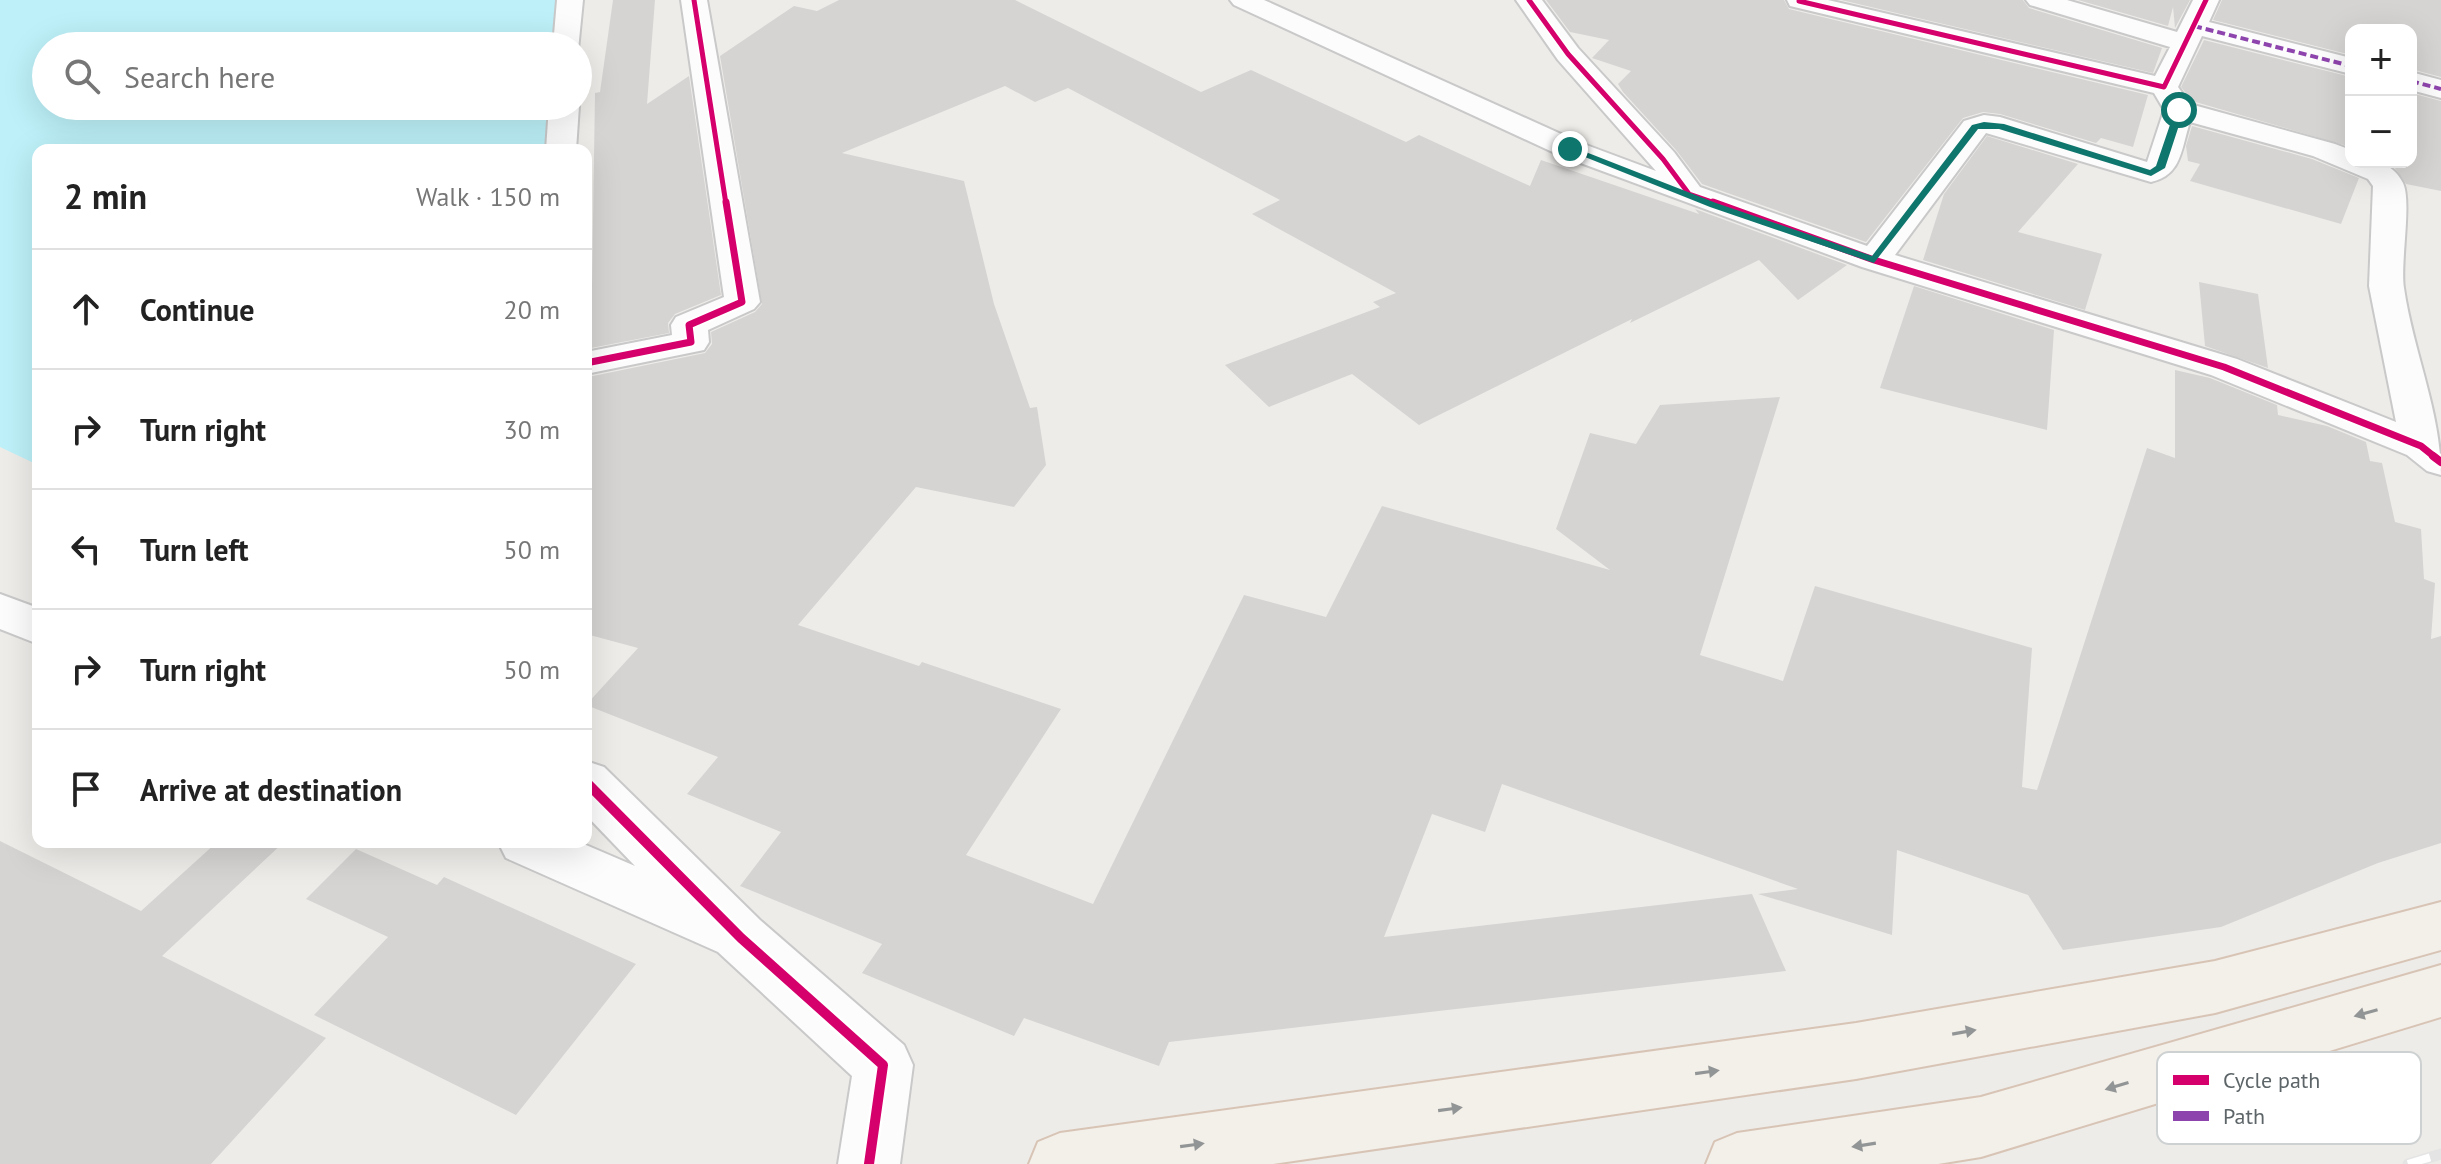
<!DOCTYPE html>
<meta charset="utf-8">
<style>
:root{--surface:#fff;--page:#f2f2f2;--text:#222;--muted:#767676;--line:#e0e0e0}
body{margin:0;font-family:"PT Sans",sans-serif;background:var(--page);color:var(--text)}
.controls{position:absolute;right:24px;top:24px;display:grid;overflow:hidden;border-radius:16px;box-shadow:0 8px 32px #0002}
.controls button{width:72px;height:72px;display:grid;place-items:center;padding:0;border:0;border-bottom:2px solid var(--line);background:var(--surface);color:var(--text);font:40px sans-serif}
.stop{position:absolute;width:24px;height:24px;margin:-18px;border:6px solid #0f766e;border-radius:50%;background:#fff}
.stop.end{background:#0f766e;border-color:#fff;box-shadow:0 2px 8px #0008}
.list{margin:0;padding:0;list-style:none}
h2{display:flex;justify-content:space-between;align-items:center;height:104px;margin:0;padding:0 32px;font-size:34px}
h2 small{font-size:26px;font-weight:400;color:var(--muted)}
.list li{display:grid;grid-template-columns:52px 1fr auto;gap:24px;align-items:center;box-sizing:border-box;height:120px;padding:0 32px;border-top:2px solid var(--line)}
.list b{display:block;font-size:30px;white-space:nowrap}
.list em{font-size:26px;font-style:normal;color:var(--muted)}
.icon{flex:none;width:44px;height:44px;fill:none;stroke:currentColor;stroke-width:2;stroke-linecap:round;stroke-linejoin:round}
.map{position:relative;flex:none;width:2441px;height:1164px;overflow:hidden}
.search{position:absolute;background:var(--surface);box-shadow:0 8px 32px #0002;left:32px;top:32px;width:560px;height:88px;display:flex;align-items:center;gap:20px;box-sizing:border-box;padding:0 28px;border-radius:44px;color:var(--muted);font-size:30px}
.panel{position:absolute;background:var(--surface);box-shadow:0 8px 32px #0002;left:32px;top:144px;width:560px;height:704px;border-radius:16px}
.map>svg:first-child{display:block}
.water{fill:#bdf0f8}
.building{fill:#d6d4d3}
.lines{fill:none;stroke-linecap:round;stroke-linejoin:round}
.minor-casing{stroke:#c9c9c9;stroke-width:4}
.major-casing{stroke:#d8c4b5;stroke-width:4}
.minor{fill:#fcfcfc;fill-rule:evenodd}
.major{fill:#f3efe9;fill-rule:evenodd}
.rail-casing{stroke:#e3e4e3;stroke-width:11}
.rail{stroke:#fff;stroke-width:8;stroke-dasharray:23;stroke-linecap:butt}
.quiet{stroke:#8e44ad;stroke-width:4;stroke-dasharray:8 4;stroke-linecap:butt}
.cycleway-far3-casing{stroke:#fff;stroke-width:8}
.cycleway-far2-casing{stroke:#fff;stroke-width:11}
.cycleway-far1-casing{stroke:#fff;stroke-width:13}
.cycleway-casing{stroke:#fff;stroke-width:15}
.cycleway-far3{stroke:#d6006c;stroke-width:5}
.cycleway-far2{stroke:#d6006c;stroke-width:7}
.cycleway-far1{stroke:#d6006c;stroke-width:8}
.cycleway{stroke:#d6006c;stroke-width:10}
.oneway{fill:#929595}
.route{fill:#0f766e}
.key{fill:#fff;stroke:#ced1d2;stroke-width:2}
.key-label{font-size:22px;fill:#5d6568}
</style>
<div class="map">
<svg width="2441" height="1164" viewBox="0 0 2441 1164">
<rect width="100%" height="100%" fill="#eeece9"/>
<path class="water" d="M 0,0 L 560,0 L 557,46 L 46,46 L 46,106 L 553,106 L 551,150 L 38,150 L 38,465 L 0,447 Z"/>
<path class="building" d="M 613,0 L 655,0 L 647,104 L 689,76 L 721,295 L 675,314 L 668,323 L 669,333 L 591,348 L 595,93 L 600,92 Z
M 839,0 L 1015,0 L 1201,92 L 1251,70 L 1406,142 L 1419,135 L 1530,186 L 1541,160 L 1699,214 L 1695,209 L 1847,265 L 1798,300 L 1759,260 L 1630,323 L 1632,319 L 1419,425 L 1352,374 L 1269,407 L 1225,365 L 1380,307 L 1373,302 L 1396,293 L 1252,214 L 1280,200 L 1068,88 L 1035,102 L 1005,86 L 842,153 L 964,181 L 994,304 L 1030,408 L 1037,407 L 1046,465 L 1014,507 L 916,487 L 798,625 L 919,666 L 922,662 L 1061,709 L 966,855 L 1093,904 L 1244,595 L 1326,617 L 1382,506 L 1610,570 L 1556,529 L 1590,433 L 1636,444 L 1660,405 L 1780,397 L 1700,655 L 1783,681 L 1815,586 L 2032,648 L 2022,787 L 2037,790 L 2147,448 L 2175,458 L 2175,370 L 2210,378 L 2277,405 L 2278,415 L 2327,426 L 2366,442 L 2370,461 L 2382,463 L 2395,522 L 2421,529 L 2424,579 L 2435,583 L 2431,639 L 2441,636 L 2441,843 L 2378,863 L 2221,927 L 2063,950 L 2028,895 L 1897,850 L 1892,935 L 1758,894 L 1798,889 L 1502,784 L 1485,832 L 1432,814 L 1384,937 L 1752,894 L 1786,971 L 1169,1042 L 1159,1066 L 1024,1018 L 1014,1036 L 862,973 L 882,944 L 740,886 L 781,832 L 687,794 L 718,757 L 586,705 L 638,648 L 586,634 L 588,377 L 705,353 L 712,344 L 711,332 L 755,312 L 762,304 L 720,56 L 794,6 L 817,11 Z
M 1546,0 L 1784,0 L 1789,9 L 2148,95 L 2133,147 L 2101,138 L 2096,143 L 2000,114 L 1983,112 L 1963,118 L 1866,242 L 1702,184 L 1676,150 L 1623,92 L 1618,84 L 1631,71 L 1592,58 L 1609,40 L 1570,32 Z
M 1841,0 L 2023,0 L 2029,8 L 2162,48 L 2153,73 Z
M 2078,0 L 2190,0 L 2175,28 L 2173,7 L 2168,26 Z
M 2222,0 L 2441,0 L 2441,77 L 2411,69 L 2411,30 L 2351,30 L 2351,55 L 2213,20 Z
M 2204,40 L 2351,77 L 2351,147 L 2192,101 L 2181,87 Z
M 2411,93 L 2441,101 L 2441,191 L 2406,184 L 2395,168 L 2385,162 L 2411,162 Z
M 2192,126 L 2312,159 L 2359,178 L 2341,224 L 2190,181 L 2200,164 L 2188,161 L 2186,146 Z
M 1987,136 L 2078,164 L 2018,232 L 2102,254 L 2085,310 L 1923,260 L 1944,194 Z
M 2199,282 L 2258,294 L 2268,368 L 2205,346 Z
M 1914,286 L 2054,330 L 2047,430 L 1880,388 Z
M 0,841 L 141,911 L 217,842 L 284,842 L 162,956 L 326,1038 L 211,1164 L 0,1164 Z
M 356,849 L 437,885 L 444,877 L 636,964 L 516,1115 L 314,1015 L 388,937 L 306,899 Z"/>
<g class="lines">
<defs>
<path id="minor" d="M 557,0 L 583,0 L 578,50 L 578,46 L 553,46 Z
M 681,0 L 707,0 L 760,302 L 754,309 L 708,330 L 709,342 L 704,350 L 586,374 L 586,352 L 672,335 L 671,325 L 676,317 L 724,297 Z
M 1230,0 L 1264,0 L 1581,143 L 1656,171 L 1558,60 L 1516,0 L 1542,0 L 1578,48 L 1674,152 L 1700,187 L 1867,246 L 1964,121 L 1984,115 L 2000,117 L 2147,162 L 2164,110 L 2154,93 L 1790,6 L 1787,0 L 1828,0 L 2155,76 L 2170,47 L 2030,5 L 2026,0 L 2067,0 L 2177,32 L 2193,0 L 2219,0 L 2209,22 L 2351,58 L 2351,74 L 2202,36 L 2178,87 L 2190,104 L 2335,144 L 2351,150 L 2351,162 C 2374,162 2391,160 2403,183 C 2412,202 2400,263 2404,288 C 2413,351 2441,412 2441,475 L 2427,471 L 2407,455 L 2211,375 L 1862,267 L 1559,155 L 1234,5 ZM 2190,122 L 2313,156 L 2368,179 L 2373,186 L 2369,286 L 2396,422 L 2237,359 L 1895,255 L 1986,133 L 2151,182 C 2182,175 2181,149 2190,122 Z
M 2411,72 L 2441,80 L 2441,98 L 2411,90 Z
M 549,106 L 579,106 L 576,150 L 546,150 Z
M 0,594 L 38,608 L 38,644 L 0,629 Z
M 586,761 L 604,767 L 760,920 L 904,1045 L 913,1065 L 900,1164 L 838,1164 L 852,1076 L 718,952 L 506,858 L 498,842 L 579,842 L 635,866 L 586,815 Z"/>
<path id="major" d="M 2441,902 L 2441,950 L 2215,1013 L 1856,1079 L 1273,1164 L 1029,1164 L 1038,1142 L 1060,1133 L 1856,1023 L 2215,961 Z
M 2441,965 L 2441,1017 L 1981,1157 L 1938,1164 L 1706,1164 L 1715,1142 L 1737,1133 L 1981,1097 Z"/>
</defs>
<use href="#minor" class="minor-casing"/>
<use href="#major" class="major-casing"/>
<use href="#minor" class="minor"/>
<use href="#major" class="major"/>
<defs>
<path id="rail" d="M 2408,1164 L 2441,1154"/>
</defs>
<use href="#rail" class="rail-casing"/>
<use href="#rail" class="rail"/>
<path class="quiet" d="M 2194,26 L 2351,66
M 2411,81 L 2441,89"/>
<defs>
<path id="cycleway-far3" d="M 694,0 L 726,204
M 1529,0 L 1568,54 L 1663,159 L 1689,194 L 1718,204
M 1799,1 L 2164,87 L 2206,0"/>
<path id="cycleway-far2" d="M 1713,202 L 1874,260 L 2224,367 L 2421,446 L 2436,458
M 586,363 L 691,342 L 689,325 L 742,302 L 726,202"/>
<path id="cycleway-far1" d="M 2433,456 L 2441,462"/>
<path id="cycleway" d="M 586,782 L 741,938 L 883,1065 L 869,1164"/>
</defs>
<use href="#cycleway-far3" class="cycleway-far3-casing"/>
<use href="#cycleway-far2" class="cycleway-far2-casing"/>
<use href="#cycleway-far1" class="cycleway-far1-casing"/>
<use href="#cycleway" class="cycleway-casing"/>
<use href="#cycleway-far3" class="cycleway-far3"/>
<use href="#cycleway-far2" class="cycleway-far2"/>
<use href="#cycleway-far1" class="cycleway-far1"/>
<use href="#cycleway" class="cycleway"/>
</g>
<defs><path id="oneway-solid" d="M-6-.8H1V-3.2L6.5 0L1 3.2V.8H-6Z" transform="scale(2)"/></defs>
<g class="oneway">
<use href="#oneway-solid" transform="translate(2366 1013) rotate(164)"/>
<use href="#oneway-solid" transform="translate(1964 1032) rotate(-10)"/>
<use href="#oneway-solid" transform="translate(1707 1072) rotate(-8)"/>
<use href="#oneway-solid" transform="translate(2117 1086) rotate(163)"/>
<use href="#oneway-solid" transform="translate(1450 1109) rotate(-8)"/>
<use href="#oneway-solid" transform="translate(1192 1145) rotate(-8)"/>
<use href="#oneway-solid" transform="translate(1864 1145) rotate(171)"/>
</g>
<path class="route" d="M 2179,108 L 2184,110 L 2165,168 L 2151,176 L 1999,129 L 1978,129 L 1874,263 L 1710,207 L 1565,149 L 1573,147 L 1716,203 L 1872,256 L 1972,125 L 1984,122 L 2004,124 L 2150,170 L 2156,166 L 2175,110 Z"/>
<rect x="2157" y="1052" width="264" height="92" rx="12" class="key"/>
<rect x="2173" y="1075" width="36" height="10" fill="#d6006c"/>
<rect x="2173" y="1111" width="36" height="10" fill="#8e44ad"/>
<g class="key-label">
<text x="2223" y="1088">Cycle path</text>
<text x="2223" y="1124">Path</text>
</g>
</svg>
<div class="controls">
<button>+</button>
<button>−</button>
</div>
<div class="stop" style="left:2179px;top:110px"></div>
<div class="stop end" style="left:1570px;top:149px"></div>
<div class="search"><svg class="icon" aria-label="search" viewBox="0 0 24 24"><circle cx="10" cy="10" r="6"/><path d="M15 15l6 6"/></svg>Search here</div>
<section class="panel">
<h2>2 min<small>Walk · 150 m</small></h2>
<ul class="list">
<li><svg class="icon" aria-label="ahead" viewBox="0 0 24 24"><path d="M12 20V5M6 11l6-6 6 6"/></svg><div><b>Continue</b></div><em>20 m</em></li>
<li><svg class="icon" aria-label="right" viewBox="0 0 24 24"><path d="M7 20v-9h11M14 6l5 5-5 5"/></svg><div><b>Turn right</b></div><em>30 m</em></li>
<li><svg class="icon" aria-label="left" viewBox="0 0 24 24"><path d="M17 20v-9H6M10 6l-5 5 5 5"/></svg><div><b>Turn left</b></div><em>50 m</em></li>
<li><svg class="icon" aria-label="right" viewBox="0 0 24 24"><path d="M7 20v-9h11M14 6l5 5-5 5"/></svg><div><b>Turn right</b></div><em>50 m</em></li>
<li><svg class="icon" aria-label="arrive" viewBox="0 0 24 24"><path d="M6 21V4h12l-3 4 3 4H6"/></svg><div><b>Arrive at destination</b></div></li>
</ul>
</section>
</div>
